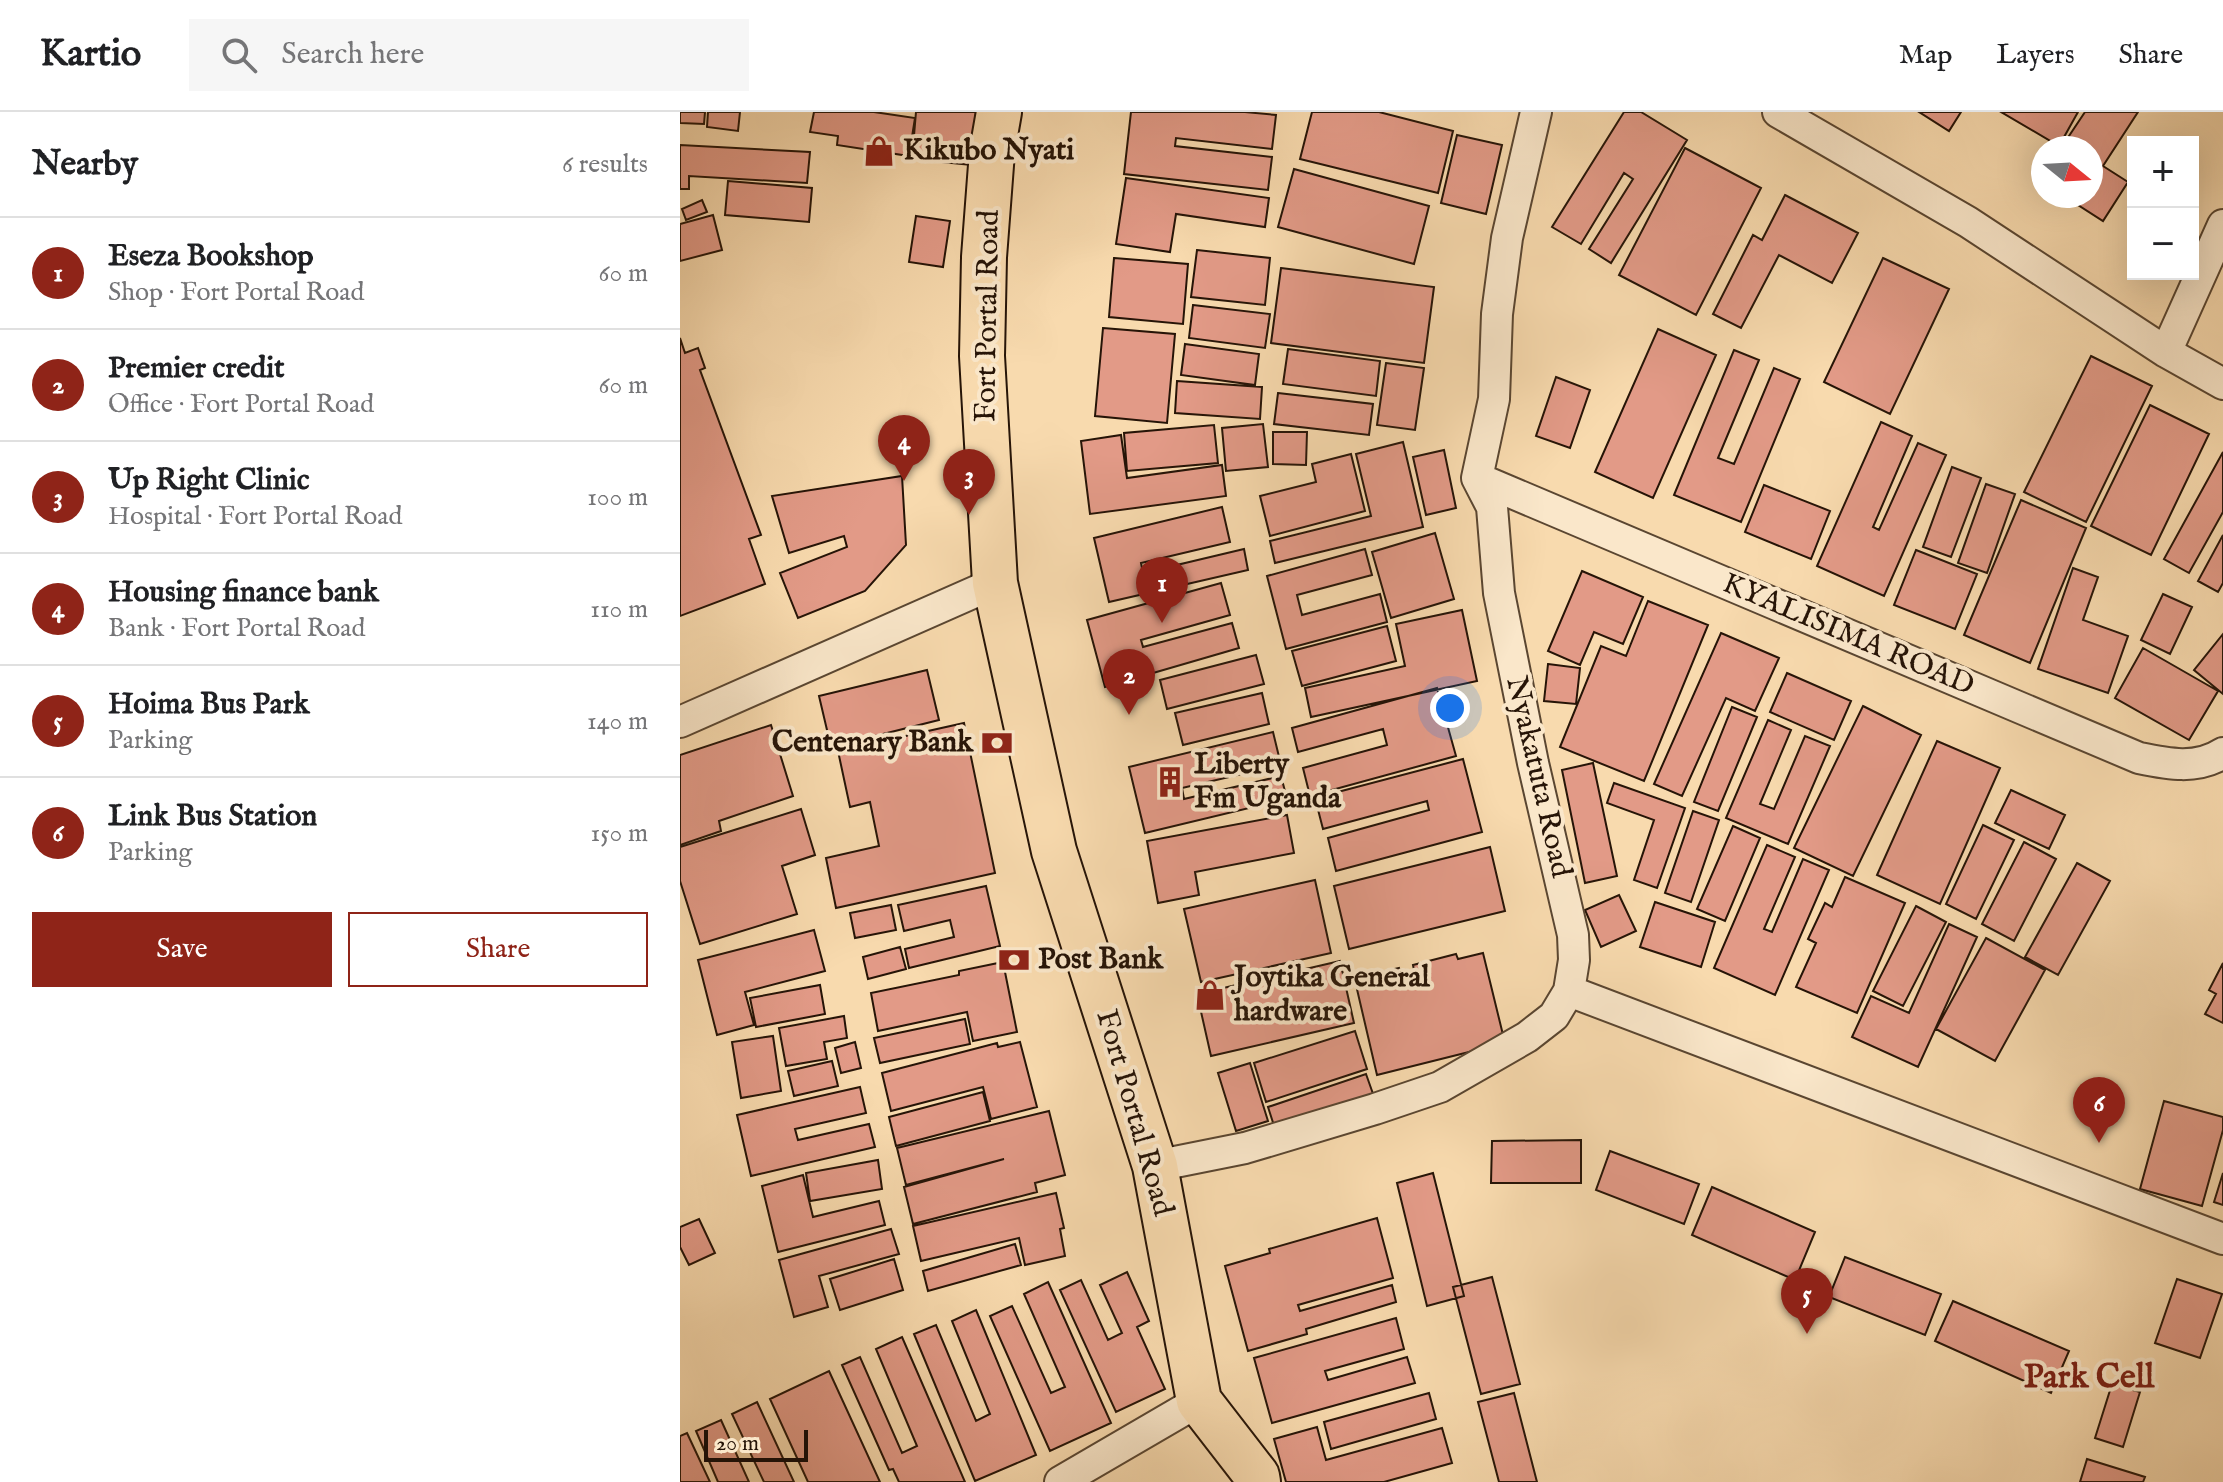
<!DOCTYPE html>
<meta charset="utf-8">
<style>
:root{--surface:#fff;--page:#f6f6f6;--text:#202124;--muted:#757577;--line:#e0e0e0;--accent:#8f2418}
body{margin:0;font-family:"IM FELL English",serif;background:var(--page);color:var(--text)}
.controls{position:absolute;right:24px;top:24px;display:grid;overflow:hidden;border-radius:0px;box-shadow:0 8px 32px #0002}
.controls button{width:72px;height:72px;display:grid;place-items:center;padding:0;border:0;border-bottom:2px solid var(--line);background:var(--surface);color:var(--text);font:40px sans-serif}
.compass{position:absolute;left:1351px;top:24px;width:72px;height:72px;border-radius:50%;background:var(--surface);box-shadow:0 8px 32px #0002;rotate:108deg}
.scale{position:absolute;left:24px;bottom:20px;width:104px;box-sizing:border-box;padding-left:8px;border:4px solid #261407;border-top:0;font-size:22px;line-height:28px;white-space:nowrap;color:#261407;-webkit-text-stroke:6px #fae7ca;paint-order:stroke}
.you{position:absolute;left:770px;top:596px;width:28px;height:28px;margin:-20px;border:6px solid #fff;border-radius:50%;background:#1a73e8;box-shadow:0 0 0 12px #1a73e833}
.badge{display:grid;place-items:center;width:52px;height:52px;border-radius:50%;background:var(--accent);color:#fff;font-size:26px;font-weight:700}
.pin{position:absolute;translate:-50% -66px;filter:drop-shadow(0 2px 4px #0008)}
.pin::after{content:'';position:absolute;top:42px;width:28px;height:24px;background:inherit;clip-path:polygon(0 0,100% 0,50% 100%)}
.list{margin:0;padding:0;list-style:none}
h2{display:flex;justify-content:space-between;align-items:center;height:104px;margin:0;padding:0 32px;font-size:34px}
h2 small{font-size:26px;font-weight:400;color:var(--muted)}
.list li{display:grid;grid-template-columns:52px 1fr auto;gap:24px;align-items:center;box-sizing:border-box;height:112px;padding:0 32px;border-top:2px solid var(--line)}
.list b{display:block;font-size:30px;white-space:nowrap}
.list p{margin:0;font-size:26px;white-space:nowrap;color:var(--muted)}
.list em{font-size:26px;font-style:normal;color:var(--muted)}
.actions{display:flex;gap:16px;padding:24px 32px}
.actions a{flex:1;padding:18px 0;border:2px solid var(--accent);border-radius:0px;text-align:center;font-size:28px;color:var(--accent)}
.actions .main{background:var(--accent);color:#fff}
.icon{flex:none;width:44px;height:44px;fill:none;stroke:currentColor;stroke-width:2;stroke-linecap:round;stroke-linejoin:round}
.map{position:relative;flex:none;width:1543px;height:1370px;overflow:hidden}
header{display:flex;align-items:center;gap:48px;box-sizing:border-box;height:112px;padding:0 40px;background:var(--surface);border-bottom:2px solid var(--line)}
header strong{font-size:38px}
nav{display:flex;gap:44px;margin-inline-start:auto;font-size:28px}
.search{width:560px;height:72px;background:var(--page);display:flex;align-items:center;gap:20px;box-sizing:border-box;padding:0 28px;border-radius:0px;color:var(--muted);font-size:30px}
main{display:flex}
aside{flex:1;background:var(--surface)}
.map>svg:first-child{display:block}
.building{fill:#e29a87;stroke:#261407;stroke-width:2}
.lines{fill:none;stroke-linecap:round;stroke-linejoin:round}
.street-casing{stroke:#5a4631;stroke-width:34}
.primary-casing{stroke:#261407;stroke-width:48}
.street{stroke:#fae7ca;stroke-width:30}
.primary{stroke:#f8daae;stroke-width:44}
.labels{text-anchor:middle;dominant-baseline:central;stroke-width:8;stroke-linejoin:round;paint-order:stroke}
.poi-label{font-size:30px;font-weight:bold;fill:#261407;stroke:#fae7ca;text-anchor:start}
.street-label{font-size:30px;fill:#261407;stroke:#fae7ca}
.quarter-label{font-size:34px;font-weight:bold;fill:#7a1f14;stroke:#fae7ca}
</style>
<header>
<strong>Kartio</strong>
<div class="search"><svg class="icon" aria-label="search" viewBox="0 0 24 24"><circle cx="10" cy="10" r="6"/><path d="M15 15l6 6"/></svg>Search here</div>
<nav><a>Map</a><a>Layers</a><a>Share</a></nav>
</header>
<main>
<aside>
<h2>Nearby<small>6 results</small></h2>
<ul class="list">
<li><span class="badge">1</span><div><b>Eseza Bookshop</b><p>Shop · Fort Portal Road</p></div><em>60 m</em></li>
<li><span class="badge">2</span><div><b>Premier credit</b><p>Office · Fort Portal Road</p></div><em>60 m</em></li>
<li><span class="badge">3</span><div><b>Up Right Clinic</b><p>Hospital · Fort Portal Road</p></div><em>100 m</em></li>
<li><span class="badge">4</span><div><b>Housing finance bank</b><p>Bank · Fort Portal Road</p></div><em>110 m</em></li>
<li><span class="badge">5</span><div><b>Hoima Bus Park</b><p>Parking</p></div><em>140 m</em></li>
<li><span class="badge">6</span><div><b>Link Bus Station</b><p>Parking</p></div><em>150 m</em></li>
</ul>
<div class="actions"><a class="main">Save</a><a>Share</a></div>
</aside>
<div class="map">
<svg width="1543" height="1370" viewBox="0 0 1543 1370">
<rect width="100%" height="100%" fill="#f8daae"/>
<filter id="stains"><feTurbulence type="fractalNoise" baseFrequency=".0025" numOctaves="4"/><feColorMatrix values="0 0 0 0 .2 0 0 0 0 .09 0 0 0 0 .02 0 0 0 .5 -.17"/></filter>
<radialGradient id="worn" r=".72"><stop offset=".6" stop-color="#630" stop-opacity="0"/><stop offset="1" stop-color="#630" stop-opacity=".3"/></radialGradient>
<path class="building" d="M 0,0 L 25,0 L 24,12 L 0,11 Z
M 28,0 L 60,0 L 58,19 L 27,15 Z
M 134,0 L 194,0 L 235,6 L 229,44 L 157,33 L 158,24 L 130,20 Z
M 236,0 L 296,0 L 291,53 L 232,47 Z
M 451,0 L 565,0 L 596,3 L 592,37 L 496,26 L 495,34 L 592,45 L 588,78 L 444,62 Z
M 632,0 L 699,0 L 773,19 L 758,81 L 620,47 Z
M 944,0 L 961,0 L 1007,28 L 931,151 L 909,137 L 953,67 L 944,61 L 901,132 L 872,115 Z
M 1239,0 L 1281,0 L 1269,19 Z
M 1321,0 L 1398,0 L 1379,34 Z
M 1405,0 L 1458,0 L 1423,54 L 1448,70 L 1423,109 L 1384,84 L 1411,84 L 1411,36 L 1381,36 Z
M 777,23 L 822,33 L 806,102 L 761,91 Z
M 0,33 L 130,40 L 127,71 L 9,64 L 9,77 L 0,77 Z
M 1005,36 L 1081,76 L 1016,203 L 939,163 Z
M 614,57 L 749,94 L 734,152 L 598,115 Z
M 446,66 L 589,86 L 585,115 L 496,102 L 490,140 L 436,132 Z
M 48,69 L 132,76 L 129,110 L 45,103 Z
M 1105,83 L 1178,121 L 1152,171 L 1099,143 L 1061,216 L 1033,202 L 1073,123 L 1082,128 Z
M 22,88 L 27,100 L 6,108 L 2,97 Z
M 33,103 L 42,138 L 0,149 L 0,112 Z
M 236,104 L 270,109 L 263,155 L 229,150 Z
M 517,138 L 590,146 L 585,193 L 511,185 Z
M 434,146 L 508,152 L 503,212 L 429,205 Z
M 1203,146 L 1269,177 L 1210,302 L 1144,270 Z
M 601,156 L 754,175 L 744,251 L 591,231 Z
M 513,193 L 590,202 L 585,236 L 509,226 Z
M 423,216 L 495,222 L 487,311 L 415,304 Z
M 978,217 L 1036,243 L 973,386 L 915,360 Z
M 0,226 L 5,241 L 18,236 L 25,256 L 20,258 L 81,423 L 69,427 L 85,472 L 0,504 Z
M 505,232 L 579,242 L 575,273 L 501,263 Z
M 608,237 L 700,249 L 696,284 L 603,272 Z
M 1054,238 L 1079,248 L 1038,346 L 1054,352 L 1094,256 L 1120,267 L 1061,410 L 994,383 Z
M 1411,244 L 1472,274 L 1406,410 L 1344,380 Z
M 706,251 L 744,256 L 735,318 L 697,313 Z
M 876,265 L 910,278 L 890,336 L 856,324 Z
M 497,269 L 582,275 L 580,307 L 495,301 Z
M 598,281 L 693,292 L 689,323 L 594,312 Z
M 1470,293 L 1529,322 L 1471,443 L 1411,414 Z
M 1201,310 L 1232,324 L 1193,415 L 1199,418 L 1238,331 L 1266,343 L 1204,484 L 1137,454 Z
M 583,312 L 588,355 L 546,359 L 542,316 Z
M 534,313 L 538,351 L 447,359 L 444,321 Z
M 593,320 L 627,320 L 626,353 L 593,352 Z
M 441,323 L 447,366 L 542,353 L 546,384 L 410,402 L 401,329 Z
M 723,330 L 743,415 L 595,451 L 590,429 L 691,404 L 676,342 Z
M 764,338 L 776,396 L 746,403 L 733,345 Z
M 1543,340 L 1543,400 L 1509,461 L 1484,447 Z
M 671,342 L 685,399 L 590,424 L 580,384 L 636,370 L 632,352 Z
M 1272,355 L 1301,366 L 1271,445 L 1243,435 Z
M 222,364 L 226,433 L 185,479 L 118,506 L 100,461 L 167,435 L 164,424 L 109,441 L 92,384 Z
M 1306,372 L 1335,382 L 1307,461 L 1278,451 Z
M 1084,373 L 1150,399 L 1131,447 L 1065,420 Z
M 1341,388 L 1406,416 L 1350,551 L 1284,523 Z
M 542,395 L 550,430 L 461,451 L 463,461 L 564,437 L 568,458 L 429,490 L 414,426 Z
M 755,421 L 774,487 L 711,506 L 692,440 Z
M 1543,423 L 1543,471 L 1538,480 L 1518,469 Z
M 685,437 L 692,463 L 617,483 L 622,503 L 700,482 L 707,510 L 606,537 L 587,464 Z
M 1236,438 L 1297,462 L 1275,517 L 1214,493 Z
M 1393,456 L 1418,465 L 1403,508 L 1448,524 L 1428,581 L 1358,557 Z
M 902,459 L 963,485 L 943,532 L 914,520 L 900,553 L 868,539 Z
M 541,471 L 550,503 L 461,528 L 463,535 L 552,511 L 559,536 L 425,575 L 407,508 Z
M 1483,482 L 1512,495 L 1490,542 L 1461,528 Z
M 968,489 L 1028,513 L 964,669 L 880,635 L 921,534 L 946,544 Z
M 782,498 L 797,569 L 631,605 L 625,576 L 725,554 L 716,512 Z
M 707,514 L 716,549 L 622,574 L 612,539 Z
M 1041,521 L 1099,546 L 1075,599 L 1046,586 L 1002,684 L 974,672 Z
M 1543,522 L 1543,582 L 1514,558 Z
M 1463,536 L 1538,579 L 1509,628 L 1435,586 Z
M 576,543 L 584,572 L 487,597 L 480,568 Z
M 868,552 L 900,556 L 896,592 L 864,589 Z
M 247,558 L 259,608 L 151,635 L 139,584 Z
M 1107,561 L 1171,589 L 1154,628 L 1090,600 Z
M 757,576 L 776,644 L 630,684 L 623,656 L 707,633 L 703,617 L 618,640 L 612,616 Z
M 582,581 L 589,612 L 503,633 L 495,601 Z
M 1183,594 L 1241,623 L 1173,764 L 1114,736 Z
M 1052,595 L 1077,605 L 1038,699 L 1014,690 Z
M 1088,608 L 1111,618 L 1080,692 L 1094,697 L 1125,624 L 1150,634 L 1108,732 L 1046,706 Z
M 284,611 L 315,761 L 156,796 L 146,746 L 199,734 L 190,690 L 170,695 L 158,639 Z
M 91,613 L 113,684 L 39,709 L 41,719 L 0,733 L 0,643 Z
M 593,620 L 601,653 L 502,676 L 504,687 L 601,664 L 607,687 L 465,721 L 449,655 Z
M 1257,629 L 1320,656 L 1260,792 L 1197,763 Z
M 783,647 L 802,720 L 656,759 L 648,726 L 749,698 L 747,689 L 643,717 L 635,686 Z
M 913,651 L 937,764 L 905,771 L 882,658 Z
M 934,671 L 1005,696 L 977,776 L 954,768 L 974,708 L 927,691 Z
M 1331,678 L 1385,703 L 1369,737 L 1315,711 Z
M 121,697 L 135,743 L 102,754 L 117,802 L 20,832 L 0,769 L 0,735 Z
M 1013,699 L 1039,708 L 1011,790 L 985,781 Z
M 607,703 L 614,741 L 515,760 L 519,783 L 478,791 L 467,729 Z
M 1303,713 L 1334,728 L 1296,807 L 1266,792 Z
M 1053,714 L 1080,726 L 1045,809 L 1017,797 Z
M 1344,730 L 1376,747 L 1334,829 L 1302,812 Z
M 1087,733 L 1115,745 L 1084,817 L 1092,820 L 1123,747 L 1149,758 L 1095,883 L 1034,856 Z
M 810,735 L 825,799 L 669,837 L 654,774 Z
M 1397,751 L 1430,769 L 1378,863 L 1345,845 Z
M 1165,765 L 1225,791 L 1177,901 L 1116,875 L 1136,831 L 1128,827 L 1145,791 L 1152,795 Z
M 635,768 L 651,841 L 521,870 L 504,797 Z
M 306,774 L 320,834 L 229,856 L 225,837 L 274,825 L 270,808 L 224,819 L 218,793 Z
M 939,783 L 956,819 L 921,835 L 905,798 Z
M 975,790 L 1035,810 L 1021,855 L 960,835 Z
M 211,793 L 216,818 L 175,826 L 170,801 Z
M 1236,794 L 1266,810 L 1223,894 L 1193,879 Z
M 1269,812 L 1297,825 L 1238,955 L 1172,925 L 1191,884 L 1229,901 Z
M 134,818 L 145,859 L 65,880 L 74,913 L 37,923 L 18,848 Z
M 1306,826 L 1365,858 L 1315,949 L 1256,917 Z
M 220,835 L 226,857 L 188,867 L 183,845 Z
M 803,841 L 825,931 L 697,963 L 676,873 L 695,868 L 693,862 L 719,856 L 722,867 L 735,863 L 733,853 L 776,842 L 778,847 Z
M 660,849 L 674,911 L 531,944 L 517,882 Z
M 323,850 L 337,920 L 293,929 L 287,900 L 198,919 L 191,881 L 279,863 L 279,859 Z
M 1543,851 L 1543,911 L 1525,902 L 1536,882 L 1529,878 Z
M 140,873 L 145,902 L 76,915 L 70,886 Z
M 164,904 L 167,926 L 144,930 L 147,947 L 106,954 L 99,916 Z
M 285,907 L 290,932 L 200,951 L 194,926 Z
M 675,919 L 687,957 L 586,990 L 574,951 Z
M 93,924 L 101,979 L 61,986 L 52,930 Z
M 175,930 L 181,956 L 161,961 L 155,936 Z
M 340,930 L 357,995 L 311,1007 L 303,975 L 211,999 L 202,961 L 317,931 L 318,935 Z
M 152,949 L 158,974 L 114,984 L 108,959 Z
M 570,951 L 588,1009 L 556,1019 L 538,961 Z
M 686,962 L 697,993 L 598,1026 L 588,995 Z
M 180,975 L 186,1001 L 115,1017 L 118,1028 L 189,1012 L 195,1035 L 71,1064 L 57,1003 Z
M 303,980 L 310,1009 L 216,1034 L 209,1005 Z
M 1484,989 L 1543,1005 L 1543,1018 L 1522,1094 L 1460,1077 Z
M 369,999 L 385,1063 L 355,1071 L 357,1080 L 233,1112 L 224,1075 L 324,1047 L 226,1073 L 217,1036 Z
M 901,1028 L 901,1071 L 811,1071 L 812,1029 Z
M 930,1039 L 1019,1072 L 1004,1112 L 916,1078 Z
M 198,1048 L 202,1077 L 130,1089 L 126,1061 Z
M 753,1061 L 784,1184 L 747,1194 L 717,1071 Z
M 1543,1061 L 1543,1093 L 1534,1090 Z
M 123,1063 L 133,1105 L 199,1089 L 205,1113 L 98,1140 L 82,1074 Z
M 1032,1075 L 1135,1120 L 1115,1168 L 1012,1123 Z
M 376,1081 L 384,1116 L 380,1117 L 385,1144 L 345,1153 L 339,1126 L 241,1149 L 233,1114 Z
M 697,1106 L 713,1166 L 618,1193 L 620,1199 L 712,1173 L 716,1190 L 626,1217 L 627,1222 L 568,1239 L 545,1154 L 590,1141 L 589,1137 Z
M 19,1107 L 35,1141 L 9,1153 L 0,1135 L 0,1115 Z
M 211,1117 L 219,1142 L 139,1164 L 148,1195 L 114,1205 L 99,1148 Z
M 335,1132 L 341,1153 L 248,1179 L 243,1159 Z
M 1165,1145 L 1261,1182 L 1245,1223 L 1149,1185 Z
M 214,1147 L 223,1178 L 160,1198 L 150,1167 Z
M 447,1160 L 469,1209 L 457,1215 L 485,1277 L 436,1300 L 380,1178 L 401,1168 L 428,1228 L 442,1221 L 420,1173 Z
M 812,1165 L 840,1272 L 801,1282 L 773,1175 Z
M 1497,1167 L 1542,1182 L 1520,1246 L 1475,1231 Z
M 368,1170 L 431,1311 L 370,1339 L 310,1204 L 332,1194 L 371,1281 L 385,1275 L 344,1182 Z
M 1273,1189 L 1389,1239 L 1371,1281 L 1255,1229 Z
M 296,1198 L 356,1343 L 295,1369 L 234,1222 L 256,1213 L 296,1309 L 310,1302 L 272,1209 Z
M 716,1206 L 724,1237 L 645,1259 L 648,1268 L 727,1245 L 735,1271 L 592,1311 L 574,1246 Z
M 222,1225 L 285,1370 L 219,1370 L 213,1357 L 209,1358 L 162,1253 L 180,1245 L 222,1341 L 237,1334 L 196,1237 Z
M 149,1259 L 200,1370 L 128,1370 L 90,1287 Z
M 1432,1272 L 1460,1280 L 1443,1335 L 1415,1326 Z
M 749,1281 L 756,1307 L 651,1337 L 644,1310 Z
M 834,1281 L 857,1370 L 819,1370 L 798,1290 Z
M 77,1290 L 114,1370 L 84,1370 L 52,1302 Z
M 41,1308 L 69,1370 L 38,1370 L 16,1319 Z
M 637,1315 L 646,1348 L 762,1316 L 772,1351 L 704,1370 L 606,1370 L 594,1327 Z
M 7,1321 L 30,1370 L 0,1370 L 0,1324 Z
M 1407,1347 L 1465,1365 L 1463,1370 L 1400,1370 Z"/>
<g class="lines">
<defs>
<path id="street" d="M 1098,0 L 1288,110 L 1486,240 L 1543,272
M 1486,240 L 1543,113
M 797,366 L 1459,646 C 1488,652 1517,658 1543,641
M 0,610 L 315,471
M 889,879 L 1543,1127
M 475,1054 L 565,1036 L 695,997 L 760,975 L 847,925 L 874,904 L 889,879 L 894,848 L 893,823 L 853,651 L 819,481 L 812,395 L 797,366 L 814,287 L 817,202 L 827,126 L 856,0
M 380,1370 L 519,1289"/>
<path id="primary" d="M 319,0 L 312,40 L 304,145 L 302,244 L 315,471 L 374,739 L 475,1054 L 519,1289 L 577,1364 L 578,1370"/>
</defs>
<use href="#street" class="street-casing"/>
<use href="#primary" class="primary-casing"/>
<use href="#street" class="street"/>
<use href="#primary" class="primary"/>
</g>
<defs>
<symbol id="shop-bare" viewBox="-9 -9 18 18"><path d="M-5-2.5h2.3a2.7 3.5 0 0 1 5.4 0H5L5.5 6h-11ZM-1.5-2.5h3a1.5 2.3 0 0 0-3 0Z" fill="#8f2418" stroke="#fae7ca" stroke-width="2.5" paint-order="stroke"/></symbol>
<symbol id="bank-bare" viewBox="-9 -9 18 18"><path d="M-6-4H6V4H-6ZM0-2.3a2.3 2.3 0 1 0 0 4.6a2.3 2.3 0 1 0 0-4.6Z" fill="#8f2418" stroke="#fae7ca" stroke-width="2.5" paint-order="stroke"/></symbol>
<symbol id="building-bare" viewBox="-9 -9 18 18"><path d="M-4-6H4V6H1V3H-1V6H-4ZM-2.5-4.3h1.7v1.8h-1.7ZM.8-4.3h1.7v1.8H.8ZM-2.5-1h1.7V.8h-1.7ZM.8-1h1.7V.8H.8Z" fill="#8f2418" stroke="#fae7ca" stroke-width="2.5" paint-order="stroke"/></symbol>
</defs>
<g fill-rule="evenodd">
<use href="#shop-bare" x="177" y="17" width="44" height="44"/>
<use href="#bank-bare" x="295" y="609" width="44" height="44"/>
<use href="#building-bare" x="468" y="648" width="44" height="44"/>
<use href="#bank-bare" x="312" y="826" width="44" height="44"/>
<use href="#shop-bare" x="508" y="861" width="44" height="44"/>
</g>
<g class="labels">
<g class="poi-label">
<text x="223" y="39">Kikubo Nyati</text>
<text x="293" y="631" text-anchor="end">Centenary Bank</text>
<text x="514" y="653">Liberty<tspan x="514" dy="34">Fm Uganda</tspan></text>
<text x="358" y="848">Post Bank</text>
<text x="554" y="866">Joytika General<tspan x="554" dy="34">hardware</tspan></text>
</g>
<g class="street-label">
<text transform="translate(308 204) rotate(-89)">Fort Portal Road</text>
<text transform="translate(1168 523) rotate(23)">KYALISIMA ROAD</text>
<text transform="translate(858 665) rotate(77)">Nyakatuta Road</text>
<text transform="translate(454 1001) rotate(74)">Fort Portal Road</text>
</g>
<g class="quarter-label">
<text x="1409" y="1265">Park Cell</text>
</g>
</g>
<rect width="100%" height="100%" filter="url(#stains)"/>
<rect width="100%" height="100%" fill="url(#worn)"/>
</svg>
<div class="controls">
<button>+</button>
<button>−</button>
</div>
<svg class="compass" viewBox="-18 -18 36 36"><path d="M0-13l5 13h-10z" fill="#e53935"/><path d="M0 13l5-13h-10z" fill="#757577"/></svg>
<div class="scale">20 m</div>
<div class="you"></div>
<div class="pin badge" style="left:482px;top:511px">1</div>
<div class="pin badge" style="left:449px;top:603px">2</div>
<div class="pin badge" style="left:289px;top:403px">3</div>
<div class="pin badge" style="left:224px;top:369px">4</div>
<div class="pin badge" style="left:1127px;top:1222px">5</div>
<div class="pin badge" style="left:1419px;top:1031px">6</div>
</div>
</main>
